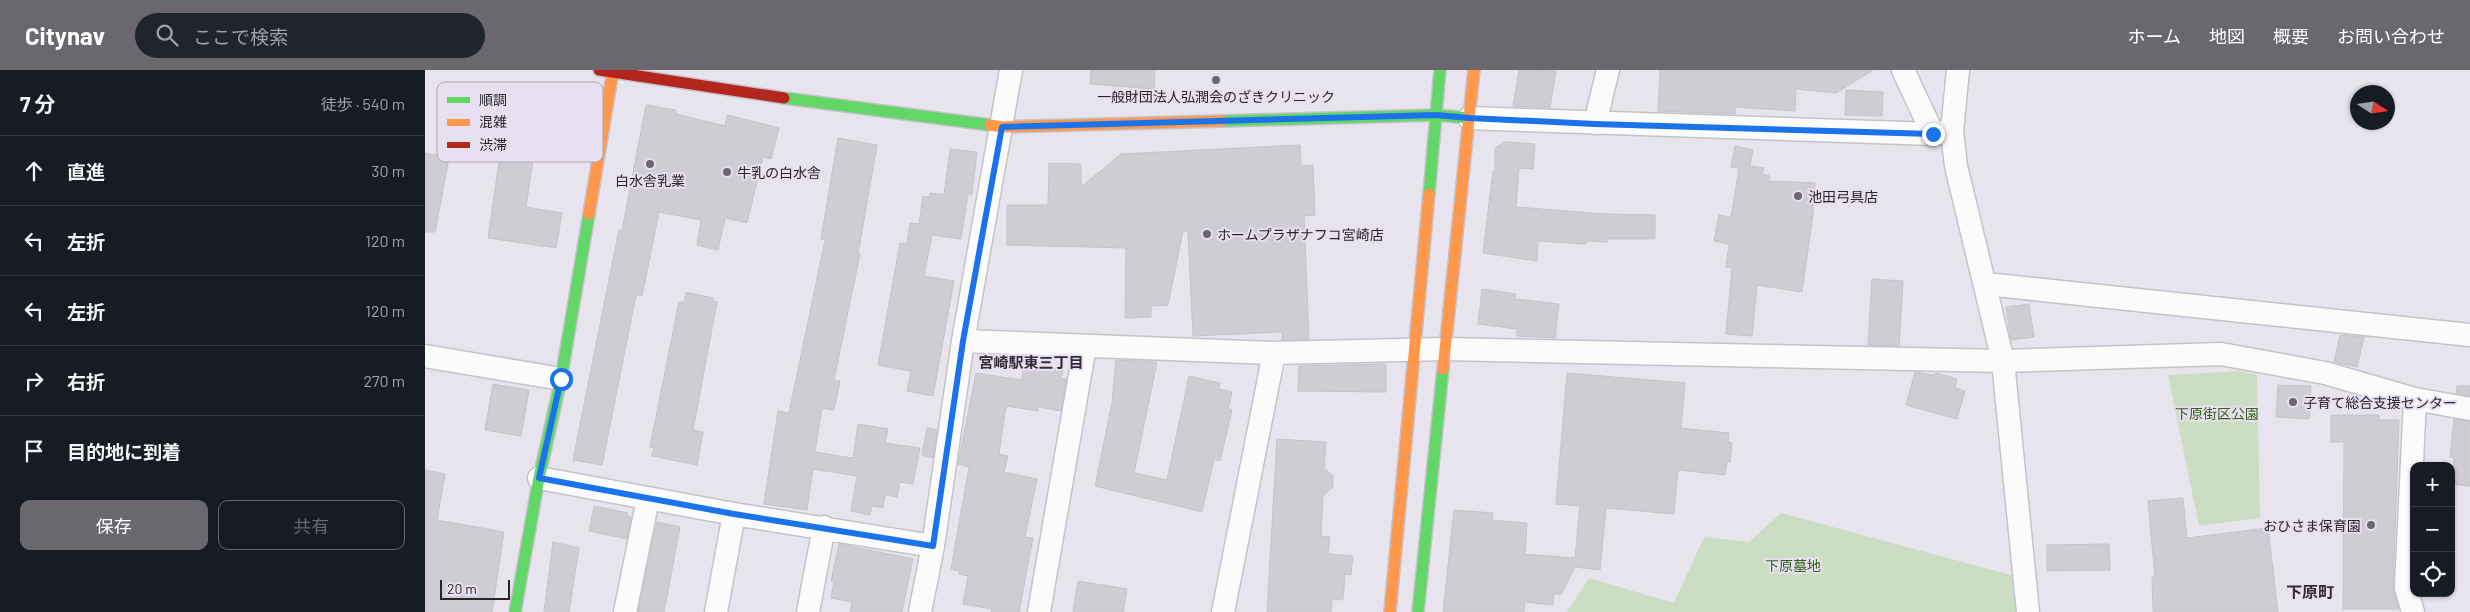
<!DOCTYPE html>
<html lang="ja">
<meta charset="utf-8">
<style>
:root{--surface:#171b24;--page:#20242c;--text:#f1f3f6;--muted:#9ea1a6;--line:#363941;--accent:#6b676e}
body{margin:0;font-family:Barlow,"Noto Sans JP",sans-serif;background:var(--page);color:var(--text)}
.controls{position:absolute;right:15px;bottom:15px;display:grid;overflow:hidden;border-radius:10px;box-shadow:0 1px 4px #0004}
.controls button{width:45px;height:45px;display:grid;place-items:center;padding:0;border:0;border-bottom:1px solid var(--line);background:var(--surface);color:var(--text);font:25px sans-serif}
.compass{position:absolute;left:1925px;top:15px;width:45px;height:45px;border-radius:50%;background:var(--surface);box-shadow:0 1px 4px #0004;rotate:102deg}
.scale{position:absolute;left:15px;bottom:12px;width:70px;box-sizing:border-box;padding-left:5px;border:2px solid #27242a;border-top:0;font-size:14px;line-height:18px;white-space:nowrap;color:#27242a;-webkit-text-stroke:4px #e7e0f1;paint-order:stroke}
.stop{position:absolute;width:15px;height:15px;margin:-11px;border:4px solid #1a73e8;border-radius:50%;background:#fff}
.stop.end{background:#1a73e8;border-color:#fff;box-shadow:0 1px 5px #0008}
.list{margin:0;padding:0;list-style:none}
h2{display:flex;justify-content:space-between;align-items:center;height:65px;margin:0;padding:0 20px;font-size:21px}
h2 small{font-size:16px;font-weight:400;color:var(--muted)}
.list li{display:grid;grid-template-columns:32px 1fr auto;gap:15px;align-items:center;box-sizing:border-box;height:70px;padding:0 20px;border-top:1px solid var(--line)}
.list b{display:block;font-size:19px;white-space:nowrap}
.list em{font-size:16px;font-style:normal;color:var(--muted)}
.actions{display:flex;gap:10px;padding:15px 20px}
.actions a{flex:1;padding:11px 0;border:1px solid var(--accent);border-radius:10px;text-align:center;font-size:18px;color:var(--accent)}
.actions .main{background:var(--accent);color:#fff}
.icon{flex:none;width:28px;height:28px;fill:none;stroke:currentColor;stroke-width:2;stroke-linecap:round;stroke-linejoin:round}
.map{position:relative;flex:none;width:2045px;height:542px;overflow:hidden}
header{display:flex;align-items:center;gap:30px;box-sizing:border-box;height:70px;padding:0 25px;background:var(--accent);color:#fff}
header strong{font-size:24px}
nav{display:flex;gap:28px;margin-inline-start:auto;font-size:18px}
.search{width:350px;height:45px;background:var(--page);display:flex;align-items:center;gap:12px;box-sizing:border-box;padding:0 18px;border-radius:28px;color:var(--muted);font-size:19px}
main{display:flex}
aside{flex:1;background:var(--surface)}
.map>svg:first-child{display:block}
.green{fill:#cbdec4}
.building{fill:#cfcdd3;stroke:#c5c2c9}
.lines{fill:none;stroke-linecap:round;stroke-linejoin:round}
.street-casing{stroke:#c6c2ca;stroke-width:25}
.fast-casing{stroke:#c6c2ca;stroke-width:14}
.slow-casing{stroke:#c6c2ca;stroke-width:14}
.jam-casing{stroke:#c6c2ca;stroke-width:14}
.street{stroke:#fcfbfc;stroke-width:22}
.fast{stroke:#63d668;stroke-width:11}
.slow{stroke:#ff974d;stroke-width:11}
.jam{stroke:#b3261e;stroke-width:11}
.route{stroke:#1a73e8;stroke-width:6}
.poi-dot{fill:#6b676e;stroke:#e7e0f1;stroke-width:2}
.labels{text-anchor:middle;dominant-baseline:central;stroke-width:4;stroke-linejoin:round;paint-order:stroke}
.poi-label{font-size:14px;fill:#27242a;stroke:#e7e0f1;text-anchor:start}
.park-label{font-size:14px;fill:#336217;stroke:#e7e0f1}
.neighbourhood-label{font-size:15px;font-weight:bold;fill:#322c39;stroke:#e7e0f1}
.quarter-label{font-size:16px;font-weight:bold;fill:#322c39;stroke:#e7e0f1}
.key{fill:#e7e0f1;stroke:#ada8b5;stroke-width:1}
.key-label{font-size:14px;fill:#27242a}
</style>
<header>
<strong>Citynav</strong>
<div class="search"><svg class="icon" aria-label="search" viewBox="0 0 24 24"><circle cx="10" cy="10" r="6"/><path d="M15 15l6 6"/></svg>ここで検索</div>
<nav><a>ホーム</a><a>地図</a><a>概要</a><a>お問い合わせ</a></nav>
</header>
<main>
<aside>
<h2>7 分<small>徒歩 · 540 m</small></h2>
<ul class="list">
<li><svg class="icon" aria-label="ahead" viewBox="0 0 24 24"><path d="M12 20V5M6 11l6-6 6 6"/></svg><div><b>直進</b></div><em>30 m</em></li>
<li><svg class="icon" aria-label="left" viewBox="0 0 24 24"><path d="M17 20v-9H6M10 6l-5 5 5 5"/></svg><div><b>左折</b></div><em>120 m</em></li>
<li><svg class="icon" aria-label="left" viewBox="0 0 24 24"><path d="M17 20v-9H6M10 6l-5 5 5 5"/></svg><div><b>左折</b></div><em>120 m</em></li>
<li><svg class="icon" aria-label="right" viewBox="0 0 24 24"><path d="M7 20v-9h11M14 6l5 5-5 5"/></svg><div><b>右折</b></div><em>270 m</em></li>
<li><svg class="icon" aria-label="arrive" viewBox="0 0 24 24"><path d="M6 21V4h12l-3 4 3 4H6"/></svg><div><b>目的地に到着</b></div></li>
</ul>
<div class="actions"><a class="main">保存</a><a>共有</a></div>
</aside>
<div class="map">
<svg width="2045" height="542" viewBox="0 0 2045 542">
<rect width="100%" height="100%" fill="#e8e4ed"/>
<path class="green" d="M 1815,301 L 1832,305 L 1835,448 L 1774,456 L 1743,305 Z
M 1356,443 L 1597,508 L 1601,542 L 1142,542 L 1164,508 L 1249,533 L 1279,467 L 1324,472 Z"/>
<path class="building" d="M 666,0 L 730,0 L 729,19 L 665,14 Z
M 1094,0 L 1131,1 L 1125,38 L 1088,36 Z
M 1235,0 L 1448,0 L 1411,23 L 1371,19 L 1370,41 L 1310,37 L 1310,44 L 1233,41 Z
M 1421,20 L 1458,22 L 1457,46 L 1420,45 Z
M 221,35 L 251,40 L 251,44 L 300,56 L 302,45 L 354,58 L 346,89 L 338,87 L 322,153 L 300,148 L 293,180 L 272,175 L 276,150 L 234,142 L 217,226 L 211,225 L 177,395 L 148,390 L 194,160 L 197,161 Z
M 81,44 L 114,49 L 101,137 L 137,143 L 131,178 L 63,168 Z
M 413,68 L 452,75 L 433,184 L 435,184 L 409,310 L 415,311 L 409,340 L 397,338 L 390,382 L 428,388 L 433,354 L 463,359 L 460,373 L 495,378 L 488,414 L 475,412 L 472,427 L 460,425 L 458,438 L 447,436 L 445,445 L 426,441 L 432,406 L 388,399 L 382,440 L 339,434 L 353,341 L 364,343 L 400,170 L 396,169 Z
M 1081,72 L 1110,74 L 1108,99 L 1094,98 L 1091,137 L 1180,144 L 1230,145 L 1230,169 L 1182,169 L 1182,172 L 1161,171 L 1161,174 L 1113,171 L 1112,191 L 1058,183 L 1068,101 L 1070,101 L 1070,78 Z
M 875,75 L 876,96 L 888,95 L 890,145 L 879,146 L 884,269 L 857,270 L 857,262 L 768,266 L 763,162 L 758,161 L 743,235 L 726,236 L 726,247 L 700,248 L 701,178 L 582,175 L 582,135 L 623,135 L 624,93 L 656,94 L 656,117 L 696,84 Z
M 1310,76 L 1328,80 L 1325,96 L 1339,98 L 1337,104 L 1345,106 L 1344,111 L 1390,113 L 1388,144 L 1377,222 L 1332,215 L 1327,266 L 1301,264 L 1307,198 L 1301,197 L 1304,174 L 1289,171 L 1294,145 L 1306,147 L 1314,98 L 1306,97 Z
M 525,79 L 552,82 L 547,124 L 543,124 L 536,169 L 507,165 L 499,206 L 529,211 L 508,326 L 482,321 L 486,301 L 453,295 L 475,173 L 482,174 L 485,153 L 494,154 L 498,126 L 504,127 L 505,123 L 519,125 Z
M 0,83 L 24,88 L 10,162 L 0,162 Z
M 1447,209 L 1478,211 L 1474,276 L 1443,275 Z
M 1057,219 L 1091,224 L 1090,229 L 1134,234 L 1130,268 L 1092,266 L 1092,259 L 1053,254 Z
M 261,222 L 288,228 L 288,231 L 292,232 L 268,360 L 278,362 L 272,395 L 227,386 L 229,378 L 225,377 L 254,232 L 259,232 Z
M 1604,234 L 1609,267 L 1586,270 L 1581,237 Z
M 1915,265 L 1939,267 L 1932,297 L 1909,292 Z
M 691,290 L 732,292 L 709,403 L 742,410 L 764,306 L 795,313 L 794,319 L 807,322 L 803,339 L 807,340 L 795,391 L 789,389 L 777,442 L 670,416 L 687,333 Z
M 599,294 L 638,300 L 636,308 L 641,309 L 636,341 L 613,337 L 613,341 L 581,336 L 574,384 L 583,386 L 579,402 L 612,409 L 600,467 L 608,468 L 594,542 L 566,542 L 567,539 L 538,534 L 543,506 L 534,504 L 535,501 L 526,499 L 544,397 L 533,394 L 551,303 L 597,310 Z
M 961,294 L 961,322 L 873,321 L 874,296 Z
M 1490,302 L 1508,305 L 1511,303 L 1532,309 L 1530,318 L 1540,321 L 1532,349 L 1481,335 Z
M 1142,303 L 1260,313 L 1256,358 L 1304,363 L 1303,372 L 1307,373 L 1305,392 L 1302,391 L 1300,405 L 1253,400 L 1249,444 L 1181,438 L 1175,500 L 1150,497 L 1136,525 L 1129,523 L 1128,535 L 1100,532 L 1099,542 L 1018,542 L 1029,440 L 1068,443 L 1067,450 L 1102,453 L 1100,484 L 1150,488 L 1155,436 L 1131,434 Z
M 68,314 L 104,320 L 96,366 L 60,360 Z
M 1853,315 L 1886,316 L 1884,349 L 1851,347 Z
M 2032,316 L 2045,316 L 2045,326 L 2031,323 Z
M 1906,345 L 1954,345 L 1954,350 L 1974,350 L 1968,517 L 1973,539 L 1918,539 L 1919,372 L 1906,372 Z
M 2029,349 L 2045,352 L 2045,416 L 2026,414 L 2029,387 L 2025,387 Z
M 502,358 L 512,360 L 508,388 L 497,385 Z
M 852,369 L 901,372 L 899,398 L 908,406 L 908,417 L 898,426 L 896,466 L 905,467 L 903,484 L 928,486 L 926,505 L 920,504 L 918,530 L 907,529 L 906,542 L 842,542 Z
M 0,400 L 20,404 L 12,450 L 79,462 L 67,542 L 0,542 Z
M 1758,428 L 1762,468 L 1843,458 L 1853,542 L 1728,542 L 1727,507 L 1730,507 L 1723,431 Z
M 169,436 L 203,443 L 202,446 L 206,447 L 202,469 L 164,461 Z
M 232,452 L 255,457 L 239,542 L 213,542 Z
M 128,472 L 154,478 L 144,542 L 119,542 Z
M 414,474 L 488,489 L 477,542 L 425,542 L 427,532 L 406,528 L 409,511 L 406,511 Z
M 1684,474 L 1685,500 L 1622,501 L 1622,475 Z
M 653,511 L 702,519 L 698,542 L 648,542 Z"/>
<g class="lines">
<defs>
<path id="street" d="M 1478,0 L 1508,64
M 1533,0 L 1527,61 L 1531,96 L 1578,291 L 1603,542
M 1044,48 L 1508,64 L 1527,61
M 1170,53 L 1183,0
M 1561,214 L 2045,265
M 538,271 L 849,283 L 1020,279 L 1578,291 L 1796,284 L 1900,303 L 1990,329 L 2045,339
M 0,286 L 136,309
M 114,408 L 309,444 L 508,476
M 200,542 L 223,429
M 291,542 L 309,444
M 383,542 L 399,457
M 495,542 L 508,476 L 538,271 L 586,0
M 614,542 L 660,276
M 798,542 L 849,283
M 1988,542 L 1981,518 L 1990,329"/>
<path id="fast" d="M 359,28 L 565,55
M 797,51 L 1011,45 L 1044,48
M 1004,124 L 1015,0
M 90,542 L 114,408 L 136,309 L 164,144
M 993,542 L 1018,299"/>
<path id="slow" d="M 565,55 L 577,57 L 797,51
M 164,144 L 188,0
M 1018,299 L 1049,0
M 965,542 L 1004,124"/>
<path id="jam" d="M 174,0 L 359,28"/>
</defs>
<use href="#street" class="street-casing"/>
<use href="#fast" class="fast-casing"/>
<use href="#slow" class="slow-casing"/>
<use href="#jam" class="jam-casing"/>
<use href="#street" class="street"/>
<use href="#fast" class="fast"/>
<use href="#slow" class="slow"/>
<use href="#jam" class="jam"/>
</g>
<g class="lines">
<path class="route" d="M 136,309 L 114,408 L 309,444 L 508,476 L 538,271 L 577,57 L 1011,45 L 1044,48 L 1170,54 L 1508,64"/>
</g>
<g class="poi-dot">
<circle cx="791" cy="10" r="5"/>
<circle cx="225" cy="94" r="5"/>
<circle cx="302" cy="102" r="5"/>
<circle cx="1373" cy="126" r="5"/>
<circle cx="782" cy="164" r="5"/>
<circle cx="1868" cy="332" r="5"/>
<circle cx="1946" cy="455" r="5"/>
</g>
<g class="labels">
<g class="poi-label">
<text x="791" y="26" text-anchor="middle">一般財団法人弘潤会のざきクリニック</text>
<text x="312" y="102">牛乳の白水舎</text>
<text x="225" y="110" text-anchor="middle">白水舎乳業</text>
<text x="1383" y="126">池田弓具店</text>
<text x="792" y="164">ホームプラザナフコ宮崎店</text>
<text x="1878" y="332">子育て総合支援センター</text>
<text x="1936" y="455" text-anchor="end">おひさま保育園</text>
</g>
<g class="park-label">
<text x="1792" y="343">下原街区公園</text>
<text x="1368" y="495">下原墓地</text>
</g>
<g class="neighbourhood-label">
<text x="606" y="292">宮崎駅東三丁目</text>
</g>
<g class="quarter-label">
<text x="1885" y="521">下原町</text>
</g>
</g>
<rect x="12" y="12" width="166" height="80" rx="8" class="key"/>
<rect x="22" y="27" width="23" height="6" fill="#63d668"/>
<rect x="22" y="49" width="23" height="7" fill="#ff974d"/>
<rect x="22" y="72" width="23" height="6" fill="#b3261e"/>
<g class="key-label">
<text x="54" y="35">順調</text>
<text x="54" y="57">混雑</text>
<text x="54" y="80">渋滞</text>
</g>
</svg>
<div class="controls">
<button>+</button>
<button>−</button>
<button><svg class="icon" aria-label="locate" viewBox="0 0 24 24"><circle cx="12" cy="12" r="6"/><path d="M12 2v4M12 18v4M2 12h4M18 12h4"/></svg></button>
</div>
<svg class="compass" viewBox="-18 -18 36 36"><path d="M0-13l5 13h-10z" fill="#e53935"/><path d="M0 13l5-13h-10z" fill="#9ea1a6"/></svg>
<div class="scale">20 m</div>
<div class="stop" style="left:136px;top:309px"></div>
<div class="stop end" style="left:1508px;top:64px"></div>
</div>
</main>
